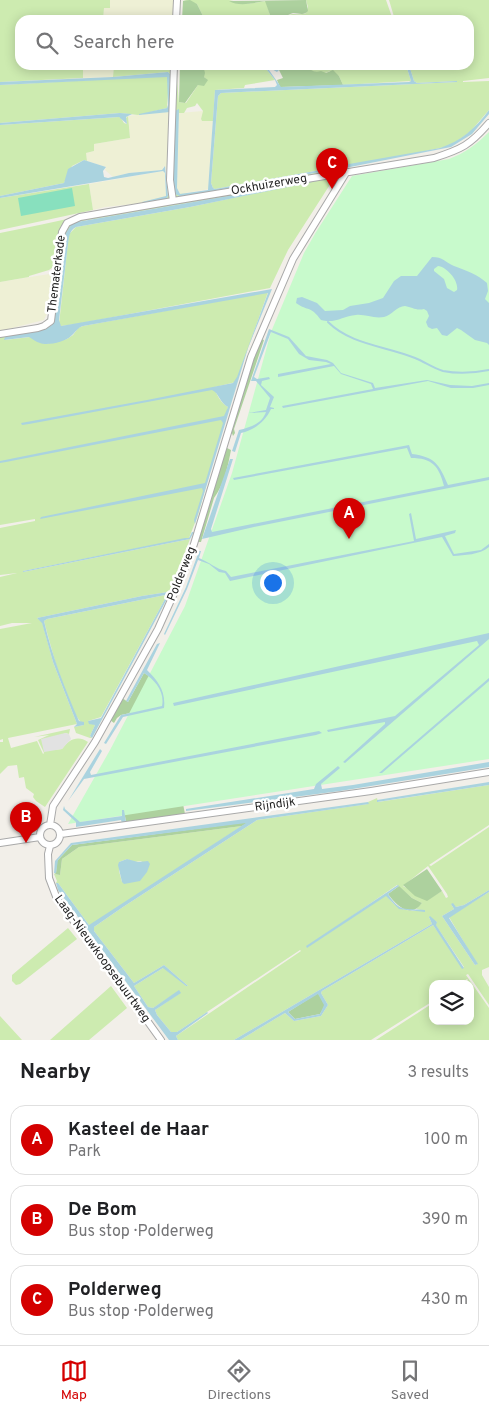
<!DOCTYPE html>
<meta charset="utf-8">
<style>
:root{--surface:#fff;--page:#f6f6f6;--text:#202124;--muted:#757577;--line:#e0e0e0;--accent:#d40000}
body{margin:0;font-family:Overpass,sans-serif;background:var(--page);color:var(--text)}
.controls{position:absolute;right:15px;bottom:15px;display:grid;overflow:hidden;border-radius:10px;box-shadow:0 2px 12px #0003}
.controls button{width:45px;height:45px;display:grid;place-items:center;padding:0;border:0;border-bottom:1px solid var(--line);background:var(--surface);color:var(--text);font:25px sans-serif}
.you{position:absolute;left:272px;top:582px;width:18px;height:18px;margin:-12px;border:4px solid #fff;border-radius:50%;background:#1a73e8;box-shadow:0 0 0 8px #1a73e833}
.badge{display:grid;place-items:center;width:32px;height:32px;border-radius:50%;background:var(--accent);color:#fff;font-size:16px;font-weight:700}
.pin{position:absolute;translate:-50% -41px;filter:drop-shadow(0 1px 2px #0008)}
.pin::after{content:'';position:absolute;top:26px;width:18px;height:15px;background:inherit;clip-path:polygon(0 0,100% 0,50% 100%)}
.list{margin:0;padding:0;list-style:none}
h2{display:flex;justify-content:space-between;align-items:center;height:65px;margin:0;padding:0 20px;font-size:21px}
h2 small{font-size:16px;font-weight:400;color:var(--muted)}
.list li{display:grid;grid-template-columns:32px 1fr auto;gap:15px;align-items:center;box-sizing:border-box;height:70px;margin:0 10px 10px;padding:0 10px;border:1px solid var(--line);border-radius:15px}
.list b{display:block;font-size:19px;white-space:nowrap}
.list p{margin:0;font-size:16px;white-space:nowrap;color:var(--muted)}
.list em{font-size:16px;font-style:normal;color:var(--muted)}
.icon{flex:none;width:28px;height:28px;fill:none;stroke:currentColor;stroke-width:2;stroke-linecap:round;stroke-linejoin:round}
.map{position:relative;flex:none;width:489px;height:1040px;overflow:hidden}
.search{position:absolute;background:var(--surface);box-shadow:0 2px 12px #0003;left:15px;right:15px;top:15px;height:55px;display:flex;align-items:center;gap:12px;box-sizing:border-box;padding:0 18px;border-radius:15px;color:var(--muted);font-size:19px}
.sheet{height:305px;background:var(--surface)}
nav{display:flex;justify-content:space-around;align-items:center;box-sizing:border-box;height:70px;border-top:1px solid var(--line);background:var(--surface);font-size:14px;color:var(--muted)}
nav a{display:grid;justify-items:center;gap:2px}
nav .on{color:var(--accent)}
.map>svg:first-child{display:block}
.farmland{fill:#eef0d5}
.grass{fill:#cdebb0;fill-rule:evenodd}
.forest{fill:#add19e}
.park{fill:#c8facc}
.pitch{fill:#88e0be}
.parking{fill:#e2e2e2}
.water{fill:#aad3df;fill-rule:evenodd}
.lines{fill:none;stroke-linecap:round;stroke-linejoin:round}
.stream{stroke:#aad3df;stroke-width:2}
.minor-casing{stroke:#a9a9a9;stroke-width:8}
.minor{stroke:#fff;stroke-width:6}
.labels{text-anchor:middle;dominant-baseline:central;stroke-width:5;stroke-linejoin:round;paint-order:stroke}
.street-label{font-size:12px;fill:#222;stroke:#fff}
</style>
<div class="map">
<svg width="489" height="1040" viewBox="0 0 489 1040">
<rect width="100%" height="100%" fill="#f2efe9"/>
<path class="farmland" d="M 110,0 L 175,0 L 174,20 L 103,20 L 104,8 L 110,8 Z
M 83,65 L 114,65 L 113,77 L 83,78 Z
M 203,111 L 201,119 L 202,121 L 213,121 L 209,189 L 180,194 L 177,188 L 179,113 Z
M 164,112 L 170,112 L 167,171 L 164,166 L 162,170 L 129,173 L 113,177 L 105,170 L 106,167 L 87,161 L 86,153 L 94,151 L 94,144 L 130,138 L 128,116 Z
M 163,171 L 165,173 L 166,196 L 164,198 L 134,205 L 133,204 L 105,207 L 93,210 L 89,184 Z
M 49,274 L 52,275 L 50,307 L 44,320 L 0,331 L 0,282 Z"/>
<path class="grass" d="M 0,0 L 110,0 L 110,8 L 104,8 L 103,20 L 20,20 L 20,65 L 83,65 L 83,78 L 0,82 Z
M 183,0 L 229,0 L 247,4 L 266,1 L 270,15 L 283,18 C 295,10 296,17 306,13 L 308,7 L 306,0 L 386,0 L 393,20 L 205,20 L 197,4 Z
M 389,0 L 489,0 L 489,78 L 463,81 L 463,82 L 489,81 L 489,110 L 470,132 L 451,145 L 440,148 L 333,170 L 340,169 L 288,250 L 270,288 L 76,324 L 61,326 L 59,324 L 69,234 L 76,227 L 190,207 L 306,183 L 77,222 L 71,225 L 52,325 L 45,329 L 6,337 L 5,340 L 30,337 L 45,344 L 67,339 L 73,335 L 78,328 L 83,326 L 268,292 L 236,382 L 215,387 C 215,394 222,404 228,407 L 198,515 L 189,538 L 23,571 L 23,572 L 190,539 L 169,594 L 168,592 L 142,596 L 37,618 L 42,622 L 53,662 L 77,724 L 8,738 L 11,748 L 37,741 L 43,754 L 44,753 L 38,740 L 49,735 L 34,737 L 70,729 L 69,734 L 65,733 L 52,750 L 62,749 C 69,739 78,735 88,742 L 45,807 L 36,801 L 33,797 L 34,794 L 26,788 L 24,777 L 19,778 L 17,765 L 8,766 L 0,774 L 0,742 L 3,742 L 3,739 L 0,740 L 0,629 L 32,623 L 12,623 L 0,626 L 0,577 L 17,573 L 0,575 L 0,528 L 35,521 L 35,519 L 0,525 L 0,331 L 42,324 L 48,318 L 53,267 L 49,270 L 29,276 L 29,277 L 0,282 L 0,233 C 56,222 111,209 166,199 L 168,195 L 167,171 L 171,75 L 168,72 L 113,77 L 114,65 L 176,65 L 179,104 L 179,102 L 186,103 L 198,85 L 207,80 L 204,77 L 203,65 L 263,65 L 275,80 L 245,85 L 244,88 L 215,90 L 213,121 L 202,121 L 201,119 L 203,111 L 197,103 L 195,106 L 187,108 L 184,113 L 179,113 L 179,110 L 173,181 L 175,194 L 206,193 L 326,171 L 326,169 L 215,189 L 213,188 L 211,183 L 218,96 L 221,93 L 457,82 L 457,81 L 417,83 L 414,81 L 409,65 L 469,65 L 469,20 L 395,20 Z
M 302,65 L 406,65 L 411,81 L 343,85 L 339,76 L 330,71 C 320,77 310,70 302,65 Z
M 166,76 L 169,78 L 167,108 L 138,115 L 120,113 L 0,123 L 0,85 Z
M 128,116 L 130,138 L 94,144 L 94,151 L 86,153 L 87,161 L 84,160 L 72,166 L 64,183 L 0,196 L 0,125 L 119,117 L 121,118 L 124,123 L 127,124 L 126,118 Z
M 89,184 L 93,210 L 0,230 L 0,198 Z
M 165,595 L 165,599 L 101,717 L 88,721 L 95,725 L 90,736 L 92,738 L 90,738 L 76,733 L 74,727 L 84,725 C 68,713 50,643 44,621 L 47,619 Z
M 489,785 L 489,825 L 429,865 L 431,866 L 489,827 L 489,890 L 464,905 L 456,907 L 451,904 L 454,909 L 442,916 L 475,965 L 477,964 L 449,917 L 489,892 L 489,967 L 482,970 L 482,975 L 489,987 L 489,1005 L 468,974 L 466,975 L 489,1008 L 489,1040 L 376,1040 L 433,1003 L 433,1021 L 470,1021 L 470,984 L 463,984 L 468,980 L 467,979 L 460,984 L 433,984 L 433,1001 L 371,1040 L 240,1040 L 285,1013 L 294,1021 L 321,1016 L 328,1005 L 321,993 L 322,991 L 433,925 L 463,968 L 464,967 L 435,924 L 437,922 L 429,917 L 432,924 L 234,1040 L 178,1040 L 176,1036 L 301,951 L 300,950 L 177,1032 L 171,1032 L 157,1015 L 155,1010 L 180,993 L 179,991 L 153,1008 L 148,1007 L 134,986 L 163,968 L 166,968 L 186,986 L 188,986 L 164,965 L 134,983 L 94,931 L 94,927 L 123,907 L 257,820 L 368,804 L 368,802 L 377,798 L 378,802 ZM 428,866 L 447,894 L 448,897 L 446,898 L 442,891 L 427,900 L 403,886 ZM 397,885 L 412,898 L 422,903 L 416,909 L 425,911 C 406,911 398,911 386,895 L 307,947 Z
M 242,826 L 93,924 L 89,925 L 58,883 L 56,883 L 57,881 L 54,874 L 60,875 L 62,859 L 79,847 ZM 127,859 L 134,862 L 142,861 L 122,882 L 119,871 L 119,862 Z
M 68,928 L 77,939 L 20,984 L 16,985 L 12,981 L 12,975 Z
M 111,986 L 127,1008 L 89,1040 L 50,1040 Z
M 0,1016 L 22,1040 L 0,1040 Z"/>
<path class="forest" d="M 190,0 L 197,4 L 205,20 L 182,20 L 183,1 Z
M 306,0 L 308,11 C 303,16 300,13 293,13 C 289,14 286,16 283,18 L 270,15 L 265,1 C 254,3 239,7 229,1 Z
M 180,65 L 203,65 L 205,73 L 204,77 L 208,80 L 204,86 L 198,85 L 185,103 L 179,102 Z
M 280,65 C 287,65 296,63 302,65 C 310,67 312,74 321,71 L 326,73 L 333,70 L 339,76 L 343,85 L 280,87 L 277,80 L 283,78 L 279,70 Z
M 261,339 L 264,340 L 234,429 L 235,433 L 233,436 L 231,430 L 248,375 Z
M 227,448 L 231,450 C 228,466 224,485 214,498 L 201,542 L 197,542 L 208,506 L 212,498 L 213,489 Z
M 144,673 L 154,679 L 162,706 L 121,715 L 117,718 L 114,723 L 110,720 L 122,698 L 128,702 Z
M 183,804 L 185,814 L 126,822 L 124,810 Z
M 240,823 L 247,823 L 242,826 L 79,847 L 62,859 L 60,875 L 54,874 L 56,873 L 57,861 L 72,845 Z
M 427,869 L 442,891 L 427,901 L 415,896 L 403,885 Z
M 399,886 L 412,898 L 422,903 C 410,919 397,906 388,894 Z
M 318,993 L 325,1005 L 320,1014 L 295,1019 L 288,1012 Z"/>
<path class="park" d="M 489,132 L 489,759 L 68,824 L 110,750 L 185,606 L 232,473 L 271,332 L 304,253 L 316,232 L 352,176 L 449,159 C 465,153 477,144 489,132 Z"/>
<path class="pitch" d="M 72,188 L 75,206 L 21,216 L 18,198 Z"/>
<path class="parking" d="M 65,733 L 69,734 L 71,739 L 62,749 L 44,752 L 41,739 Z"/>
<path class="water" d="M 263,65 L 280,65 L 281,68 L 277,72 L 270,68 L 269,70 L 281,87 L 409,82 L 411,81 L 406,65 L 409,65 L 414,81 L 417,83 L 457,81 L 457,82 L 221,93 L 218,96 L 211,183 L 213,188 L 215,189 L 326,169 L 326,171 L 182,197 L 175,194 L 173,181 L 175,111 L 179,109 L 177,188 L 180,194 L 208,190 L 215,90 L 275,87 L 277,85 L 275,80 Z
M 168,72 L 171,75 L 170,112 L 139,115 L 139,114 L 167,108 L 168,105 L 167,77 L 0,85 L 0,82 L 113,77 Z
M 489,110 L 489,114 L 472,134 L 451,147 L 340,169 L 332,169 L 349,164 L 440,148 C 461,141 476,128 489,110 Z
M 120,113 L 132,114 L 126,117 L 127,124 L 119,117 L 0,125 L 0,123 Z
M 84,160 L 106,167 L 103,171 L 104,177 L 108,178 L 129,173 L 162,170 L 165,166 L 168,196 L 166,199 L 143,203 L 142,202 L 166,196 L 165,173 L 163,171 L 0,198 L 0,196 L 64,183 L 68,169 Z
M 322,180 L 190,207 L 76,227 C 69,231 69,237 68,244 L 59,320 L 61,326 L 272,289 L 248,348 L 195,524 L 194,520 L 203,491 L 202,488 L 40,519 L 41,517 L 205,483 L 223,423 L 221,420 L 6,462 L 0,463 L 0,461 L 224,416 L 228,407 C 220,403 219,393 212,390 L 29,424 L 22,425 L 21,423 L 147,400 L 233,383 L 237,377 L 268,293 L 83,326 C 77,328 76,332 71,336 C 65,342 47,346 40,343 C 36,342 33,339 29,337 L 4,340 L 5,337 L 45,329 L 52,325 L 64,236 L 71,225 L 77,222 Z
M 432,257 C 443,257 445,262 454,266 C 467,271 477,274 487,283 L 488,291 L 485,299 L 489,303 L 489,345 L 487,343 L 475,340 L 461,330 L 457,328 L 447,336 L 442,335 L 437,328 L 432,329 L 428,327 L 426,322 L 429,316 L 427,311 L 424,309 C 416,311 412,307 405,306 C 397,306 392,315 384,317 C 374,319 365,314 356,315 C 343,316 335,324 321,320 C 310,305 309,312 296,303 L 297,298 L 302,297 L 317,303 L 325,311 L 343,310 L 350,306 L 369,303 L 383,298 L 394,281 L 401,276 L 417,276 ZM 438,266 C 447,267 459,281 457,290 L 454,292 L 447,288 L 444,279 L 434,271 L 434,269 Z
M 269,329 L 289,337 L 306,356 L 327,360 L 333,363 L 341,373 L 373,383 L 375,388 L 427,380 L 450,385 L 472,386 L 489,383 L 489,385 L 473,388 L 451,388 L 428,381 L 283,408 L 282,406 L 373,389 L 371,384 L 341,374 L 334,366 L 278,377 L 278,374 L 331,364 L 326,362 L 309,360 L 299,354 L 288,339 L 271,332 L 254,377 L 257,379 L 269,377 L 270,379 L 262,381 L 261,385 L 274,397 L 270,407 L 274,408 L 274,409 L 271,409 C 265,422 254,430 241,433 L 235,452 L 232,451 L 239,430 C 250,427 262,424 266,412 L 248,413 L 266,410 L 270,398 L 256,381 L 251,381 Z
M 409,445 L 412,454 C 435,457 439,464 448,485 L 489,477 L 489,480 L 254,527 L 202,539 L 230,459 L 233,459 L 211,529 L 212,532 L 444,486 C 439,466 432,458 411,458 L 407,448 L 234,480 L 233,478 Z
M 411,513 L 416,539 L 456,530 L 455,533 L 445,536 L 454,554 L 481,550 L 489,544 L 489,547 C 479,555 465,555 453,556 L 442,537 L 230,581 L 225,573 L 219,572 L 209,564 L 198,560 L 187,589 L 165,635 L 164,634 L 186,587 L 199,551 L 201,551 L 199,558 C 209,562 216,569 226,571 L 231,577 L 414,541 L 409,514 Z
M 192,532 L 194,532 L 190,539 L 23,572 L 23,571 L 185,538 L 189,538 Z
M 168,592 L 170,593 L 168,597 L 92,738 L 90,736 L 95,725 L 89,724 L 88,721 L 101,718 L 165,599 L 165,595 L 47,619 L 44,621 C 52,656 65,689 79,721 L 84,722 L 84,725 L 74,727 L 77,724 L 53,662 L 42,623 L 37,618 L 142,596 Z
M 489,633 L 489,639 L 345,763 L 343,762 L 385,724 L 385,722 L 328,732 L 327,730 L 395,716 L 479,645 L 477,641 L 174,706 L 173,703 Z
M 160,643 L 147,670 C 158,681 166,691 164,708 L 123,717 L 106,744 L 104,743 L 121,715 L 162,706 C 165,692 155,680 144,673 L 128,702 L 126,701 L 157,644 Z
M 489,678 L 489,681 L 382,773 L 379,773 Z
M 319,731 L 322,733 L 316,735 L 84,779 L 68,801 L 100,749 L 102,751 L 90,772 L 91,775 Z
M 489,762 L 489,767 L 340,791 L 186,811 L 186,809 L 314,789 L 316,784 L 338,766 L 340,768 L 321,784 L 322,789 L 353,785 Z
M 489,782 L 489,785 L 377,802 L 377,800 Z
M 368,802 L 369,804 L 257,820 L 123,907 L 94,927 L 94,931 L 134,983 L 164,965 L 188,986 L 186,986 L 163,968 L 134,986 L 148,1007 L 153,1008 L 179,990 L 181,993 L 155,1010 L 157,1015 L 171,1032 L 177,1032 L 207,1012 L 208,1013 L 176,1036 L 178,1040 L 169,1040 L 58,890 L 56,883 L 58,883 L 89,925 L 246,823 L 72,845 L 58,860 L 56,873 L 54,873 L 55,861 L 71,843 Z
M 64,806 L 65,809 L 80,822 L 122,816 L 122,810 L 124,810 L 126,822 L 122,823 L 121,820 L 76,827 L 76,822 L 63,810 Z
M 127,859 L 138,862 L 148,861 L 150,864 L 147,872 L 140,881 L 124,884 L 122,882 L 118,865 L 119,862 Z
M 398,885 L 399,886 L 388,894 C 400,913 405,908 425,910 L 425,912 L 399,909 L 386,896 L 307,948 L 306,946 Z
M 489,890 L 489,892 L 449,918 L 478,964 L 475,965 L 442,916 L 454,909 L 451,904 L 453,903 L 456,907 L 464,905 Z
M 430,916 L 437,922 L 436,925 L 464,968 L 462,969 L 433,925 L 322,991 L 321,993 L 328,1005 L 321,1016 L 294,1021 L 285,1013 L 240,1040 L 234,1040 L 432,924 L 429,917 ZM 318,994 L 324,1005 L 320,1014 L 295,1019 L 288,1012 Z"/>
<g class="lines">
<path class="stream" d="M 328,322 C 351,345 386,346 415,358 C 425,362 433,368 443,371 C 458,374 474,373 489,370"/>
<defs>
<path id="minor" d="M 176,20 L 177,0
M 174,65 L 170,180 L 173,201 L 434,158 C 462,149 470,145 489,123
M 0,334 L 38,328 L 44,326 L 51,321 L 62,232 L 67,223 L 80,217 L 173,201
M40 835a10 10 0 1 1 20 0a10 10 0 1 1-20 0Z
M 50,825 L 53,806 L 95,742 L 158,629 L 184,571 L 194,544 L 251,357 L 293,259 L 346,173
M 61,834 L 371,791 L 489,772
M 0,843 L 40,837
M 50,846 L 48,854 L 49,878 L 57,899 L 118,980 L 161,1040"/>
</defs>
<use href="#minor" class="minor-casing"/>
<use href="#minor" class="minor"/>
</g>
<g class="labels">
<g class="street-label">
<text transform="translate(269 185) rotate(-10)">Ockhuizerweg</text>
<text transform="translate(57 274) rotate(-83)">Thematerkade</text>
<text transform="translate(182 574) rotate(-68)">Polderweg</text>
<text transform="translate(275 805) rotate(-8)">Rijndijk</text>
<text transform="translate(102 959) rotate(54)">Laag-Nieuwkoopsebuurtweg</text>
</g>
</g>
</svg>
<div class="controls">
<button><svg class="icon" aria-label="layers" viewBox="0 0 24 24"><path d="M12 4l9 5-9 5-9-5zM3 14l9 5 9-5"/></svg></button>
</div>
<div class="you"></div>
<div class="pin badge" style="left:349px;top:539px">A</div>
<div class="pin badge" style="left:26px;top:843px">B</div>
<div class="pin badge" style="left:332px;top:189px">C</div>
<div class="search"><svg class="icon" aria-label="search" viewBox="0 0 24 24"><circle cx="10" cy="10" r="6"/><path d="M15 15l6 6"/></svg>Search here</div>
</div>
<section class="sheet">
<h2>Nearby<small>3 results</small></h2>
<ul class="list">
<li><span class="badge">A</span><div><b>Kasteel de Haar</b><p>Park</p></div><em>100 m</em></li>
<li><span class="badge">B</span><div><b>De Bom</b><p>Bus stop · Polderweg</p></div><em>390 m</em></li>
<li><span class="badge">C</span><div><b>Polderweg</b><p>Bus stop · Polderweg</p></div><em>430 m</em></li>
</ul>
</section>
<nav>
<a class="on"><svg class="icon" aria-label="map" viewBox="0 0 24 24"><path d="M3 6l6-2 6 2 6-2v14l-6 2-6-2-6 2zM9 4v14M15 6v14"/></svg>Map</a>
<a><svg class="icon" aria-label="directions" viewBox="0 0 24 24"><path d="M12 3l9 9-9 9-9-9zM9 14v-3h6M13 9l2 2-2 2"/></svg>Directions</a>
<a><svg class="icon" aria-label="saved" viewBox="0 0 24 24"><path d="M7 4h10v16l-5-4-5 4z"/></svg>Saved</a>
</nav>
